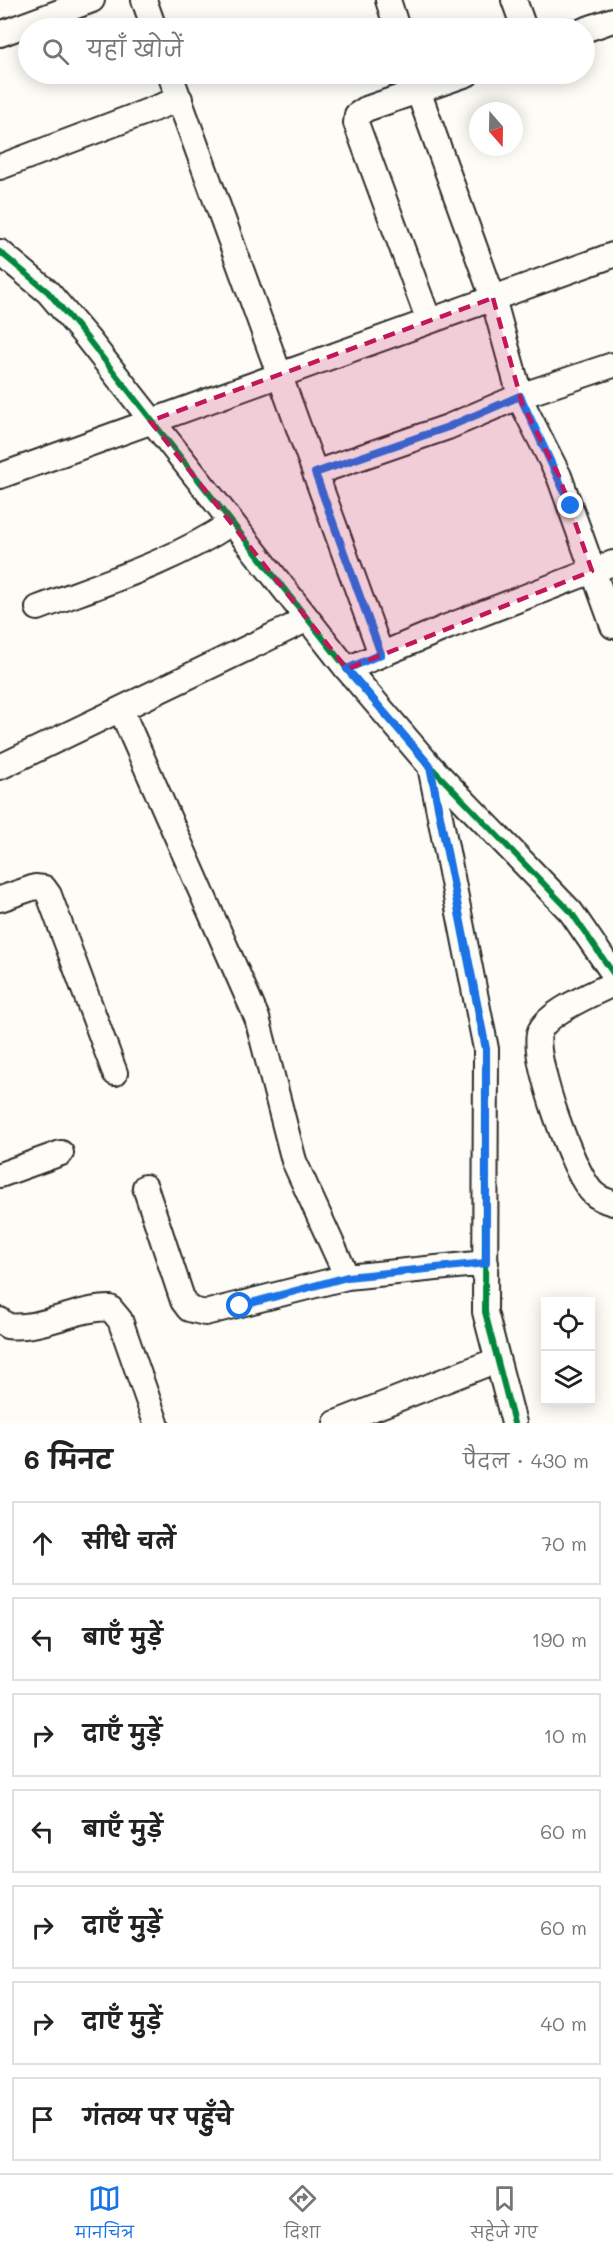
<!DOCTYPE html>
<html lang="hi">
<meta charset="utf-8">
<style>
:root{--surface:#fff;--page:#f2f2f2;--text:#222;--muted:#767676;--line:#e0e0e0;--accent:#1a73e8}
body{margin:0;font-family:Mali,"Playpen Sans Deva",sans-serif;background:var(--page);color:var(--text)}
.controls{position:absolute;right:18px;bottom:18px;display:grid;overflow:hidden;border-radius:0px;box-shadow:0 3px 15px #0003}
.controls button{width:54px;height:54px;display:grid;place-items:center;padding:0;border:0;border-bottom:2px solid var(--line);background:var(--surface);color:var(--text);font:30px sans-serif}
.compass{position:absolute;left:469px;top:102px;width:54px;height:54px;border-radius:50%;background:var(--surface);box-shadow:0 3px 15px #0003;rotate:160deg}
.stop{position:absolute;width:18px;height:18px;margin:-14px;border:4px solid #1a73e8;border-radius:50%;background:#fff}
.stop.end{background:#1a73e8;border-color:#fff;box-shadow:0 2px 6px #0008}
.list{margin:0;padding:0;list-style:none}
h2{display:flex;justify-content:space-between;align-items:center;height:78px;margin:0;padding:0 24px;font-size:26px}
h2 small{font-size:20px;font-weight:400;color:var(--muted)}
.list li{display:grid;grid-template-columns:39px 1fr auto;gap:18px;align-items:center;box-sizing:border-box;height:84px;margin:0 12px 12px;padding:0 12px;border:2px solid var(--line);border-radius:0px}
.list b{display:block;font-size:22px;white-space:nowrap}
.list em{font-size:20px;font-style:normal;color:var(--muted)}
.icon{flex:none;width:33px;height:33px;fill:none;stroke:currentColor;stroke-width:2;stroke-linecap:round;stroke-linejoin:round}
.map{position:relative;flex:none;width:613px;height:1423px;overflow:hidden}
.search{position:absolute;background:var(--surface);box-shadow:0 3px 15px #0003;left:18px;right:18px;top:18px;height:66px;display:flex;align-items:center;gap:15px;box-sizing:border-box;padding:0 21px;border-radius:33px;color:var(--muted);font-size:22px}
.sheet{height:750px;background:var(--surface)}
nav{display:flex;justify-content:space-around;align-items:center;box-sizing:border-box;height:84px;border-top:2px solid var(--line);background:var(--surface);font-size:16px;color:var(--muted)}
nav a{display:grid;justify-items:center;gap:3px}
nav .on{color:var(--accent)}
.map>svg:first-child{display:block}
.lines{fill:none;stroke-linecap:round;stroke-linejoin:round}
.minor-casing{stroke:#2b2b2b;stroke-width:28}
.minor{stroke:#fdfcf7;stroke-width:24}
.cycleway-casing{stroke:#fdfcf7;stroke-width:10}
.cycleway{stroke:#00873e;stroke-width:6}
.route{stroke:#1a73e8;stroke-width:8}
.marked{fill:#c2185b;fill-opacity:0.2;stroke:#c2185b;stroke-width:4.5;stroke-dasharray:12 8;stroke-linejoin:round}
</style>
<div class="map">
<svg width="613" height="1423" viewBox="0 0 613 1423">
<rect width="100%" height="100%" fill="#fdfcf7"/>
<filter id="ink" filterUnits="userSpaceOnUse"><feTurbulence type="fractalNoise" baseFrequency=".0167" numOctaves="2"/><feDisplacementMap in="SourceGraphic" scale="12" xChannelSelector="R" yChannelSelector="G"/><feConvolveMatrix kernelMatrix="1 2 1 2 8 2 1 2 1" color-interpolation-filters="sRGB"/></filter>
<g filter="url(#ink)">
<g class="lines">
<defs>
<path id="minor" d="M 144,0 L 154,28
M 388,0 L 397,28
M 514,0 L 524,28
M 584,30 L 613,20
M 0,34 L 92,0
M 170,74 L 381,654
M 412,74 L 493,298 L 522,403 L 559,476 L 613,626
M 0,167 L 180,99
M 0,252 L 48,292 L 87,338 L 347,669 L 430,766 L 571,912 L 613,973
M 429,321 L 356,123 L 357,115 L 366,109 L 467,74
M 315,473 L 448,427 L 520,396 L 613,365
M 0,476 L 613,255
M 38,608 C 104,583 173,562 231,523
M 347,669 L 447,627 L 613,563
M 121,710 L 257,1018 L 294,1161 L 347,1277
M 430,766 L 486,1049 L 485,1312 L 514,1423
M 0,767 L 308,619
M 0,899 L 35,887 L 44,888 L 49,895 L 115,1073
M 613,984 C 595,993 544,1013 539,1034 C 533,1060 573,1174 593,1193 C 598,1198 606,1201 613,1203
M 0,1175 L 61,1153
M 145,1187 L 183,1301 L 189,1309 L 205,1313 L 347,1277 L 486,1263
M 0,1320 L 7,1326 C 42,1330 75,1308 110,1308 L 120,1320 L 156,1423
M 336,1423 L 497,1360"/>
</defs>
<use href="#minor" class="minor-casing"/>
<use href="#minor" class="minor"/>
<defs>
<path id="cycleway" d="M 0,252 L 48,292 L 87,338 L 347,669 L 430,766 L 571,912 L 613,973
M 430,766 L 486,1049 L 485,1312 L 514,1423"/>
</defs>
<use href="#cycleway" class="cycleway-casing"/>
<use href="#cycleway" class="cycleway"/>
</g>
</g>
<g class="lines" filter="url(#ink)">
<path class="route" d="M 240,1306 L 347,1277 L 486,1263 L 486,1049 L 430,766 L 347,669 L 381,654 L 315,473 L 448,427 L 520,396 L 571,506"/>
</g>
<path class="marked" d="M 493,298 L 522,403 L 559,476 L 592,571 L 347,669 L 150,421 Z"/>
</svg>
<div class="controls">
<button><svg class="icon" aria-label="locate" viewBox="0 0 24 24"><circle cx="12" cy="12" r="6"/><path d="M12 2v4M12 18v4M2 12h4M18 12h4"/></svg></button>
<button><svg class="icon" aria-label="layers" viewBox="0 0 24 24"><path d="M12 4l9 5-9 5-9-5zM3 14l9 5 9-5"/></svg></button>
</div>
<svg class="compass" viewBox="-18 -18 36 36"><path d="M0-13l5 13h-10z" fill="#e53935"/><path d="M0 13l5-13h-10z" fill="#767676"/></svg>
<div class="stop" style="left:240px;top:1306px"></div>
<div class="stop end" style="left:571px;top:506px"></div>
<div class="search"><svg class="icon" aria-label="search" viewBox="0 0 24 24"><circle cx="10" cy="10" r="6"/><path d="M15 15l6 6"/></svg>यहाँ खोजें</div>
</div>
<section class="sheet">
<h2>6 मिनट<small>पैदल · 430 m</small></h2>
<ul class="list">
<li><svg class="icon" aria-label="ahead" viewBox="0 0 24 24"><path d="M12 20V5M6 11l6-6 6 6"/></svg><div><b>सीधे चलें</b></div><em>70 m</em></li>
<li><svg class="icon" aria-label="left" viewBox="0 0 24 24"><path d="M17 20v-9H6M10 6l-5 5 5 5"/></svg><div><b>बाएँ मुड़ें</b></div><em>190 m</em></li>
<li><svg class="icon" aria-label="right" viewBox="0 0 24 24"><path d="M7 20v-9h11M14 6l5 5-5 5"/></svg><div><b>दाएँ मुड़ें</b></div><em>10 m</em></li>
<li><svg class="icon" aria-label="left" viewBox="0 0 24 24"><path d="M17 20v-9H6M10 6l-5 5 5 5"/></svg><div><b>बाएँ मुड़ें</b></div><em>60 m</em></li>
<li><svg class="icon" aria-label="right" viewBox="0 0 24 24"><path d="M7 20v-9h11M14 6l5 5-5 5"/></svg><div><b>दाएँ मुड़ें</b></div><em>60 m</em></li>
<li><svg class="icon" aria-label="right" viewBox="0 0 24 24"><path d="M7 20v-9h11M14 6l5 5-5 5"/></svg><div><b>दाएँ मुड़ें</b></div><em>40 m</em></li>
<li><svg class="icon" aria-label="arrive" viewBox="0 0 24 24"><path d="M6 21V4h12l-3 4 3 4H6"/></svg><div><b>गंतव्य पर पहुँचे</b></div></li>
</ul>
</section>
<nav>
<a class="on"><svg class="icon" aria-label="map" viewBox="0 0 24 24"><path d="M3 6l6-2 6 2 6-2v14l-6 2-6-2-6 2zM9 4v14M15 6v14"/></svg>मानचित्र</a>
<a><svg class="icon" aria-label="directions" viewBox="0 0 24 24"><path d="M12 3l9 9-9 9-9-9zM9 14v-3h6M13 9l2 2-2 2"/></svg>दिशा</a>
<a><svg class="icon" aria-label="saved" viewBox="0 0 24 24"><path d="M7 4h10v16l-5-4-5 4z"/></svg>सहेजे गए</a>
</nav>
